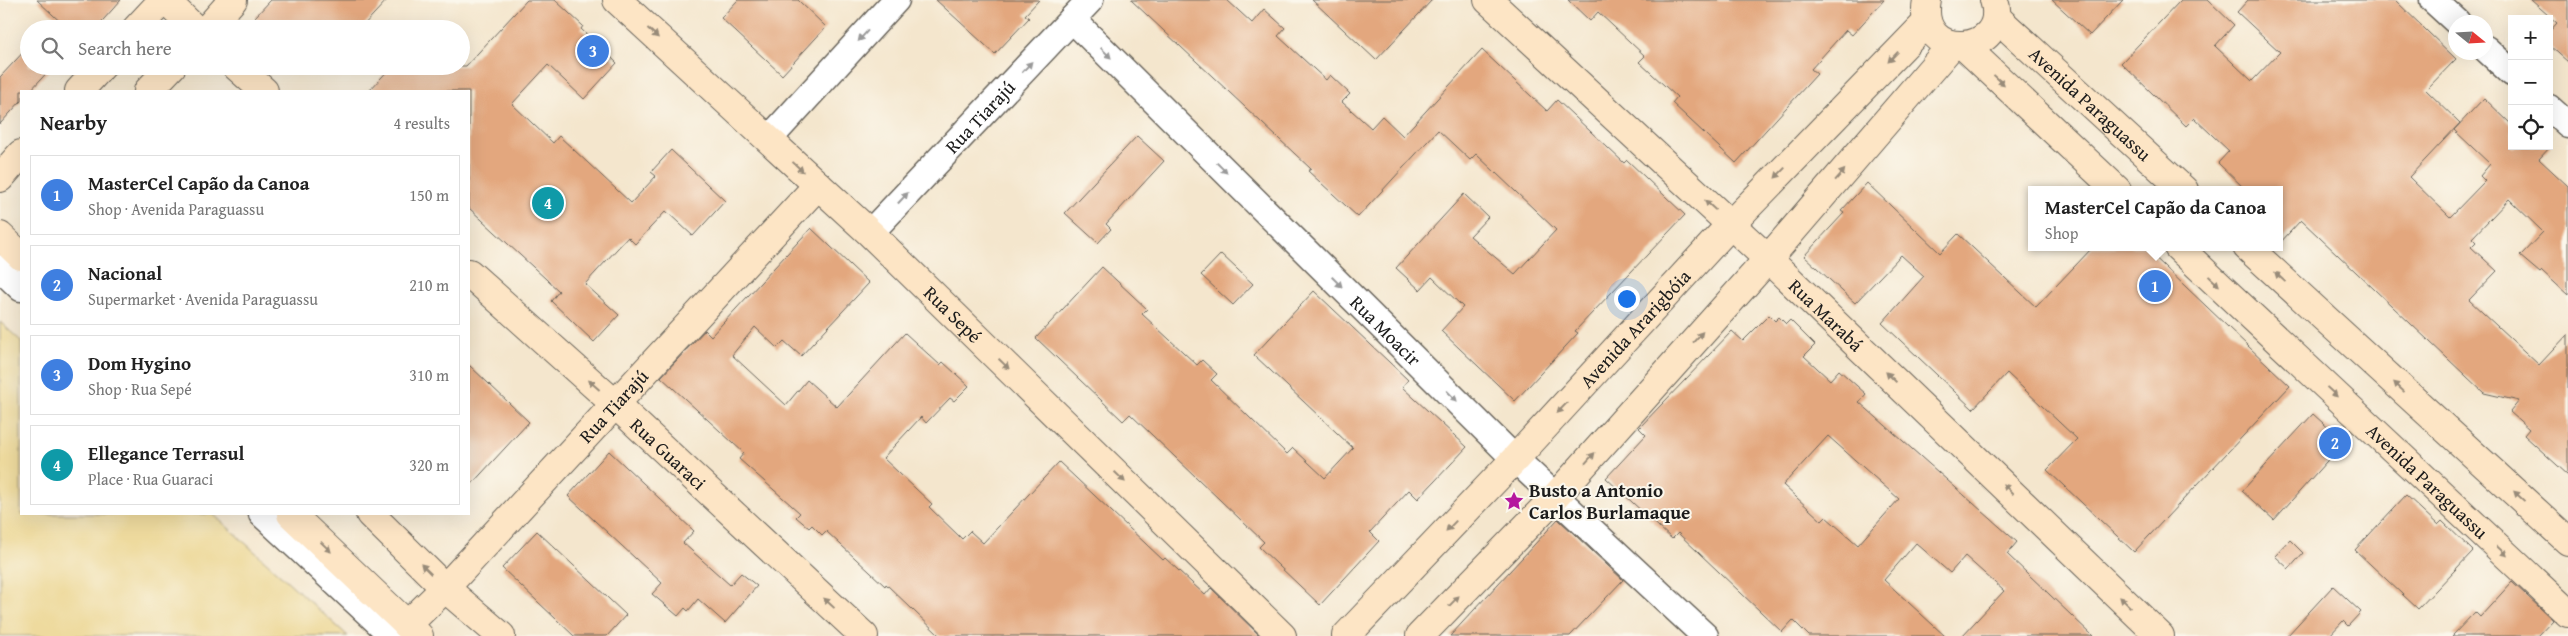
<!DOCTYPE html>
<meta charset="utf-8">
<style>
:root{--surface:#fff;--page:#f6f6f6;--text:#222;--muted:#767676;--line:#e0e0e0;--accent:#db2777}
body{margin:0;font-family:"Gentium Book Plus",serif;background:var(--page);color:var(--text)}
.controls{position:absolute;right:15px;top:15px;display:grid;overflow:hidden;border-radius:0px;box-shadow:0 5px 20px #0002}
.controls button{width:45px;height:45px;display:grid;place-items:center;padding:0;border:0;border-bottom:1px solid var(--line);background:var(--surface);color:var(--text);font:25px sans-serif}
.compass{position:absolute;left:2448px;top:15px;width:45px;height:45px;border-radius:50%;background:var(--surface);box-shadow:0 5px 20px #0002;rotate:108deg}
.you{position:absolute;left:1626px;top:298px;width:18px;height:18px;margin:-12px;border:4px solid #fff;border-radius:50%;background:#1a73e8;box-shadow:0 0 0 8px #1a73e833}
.badge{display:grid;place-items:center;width:32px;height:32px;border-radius:50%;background:var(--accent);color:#fff;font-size:16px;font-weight:700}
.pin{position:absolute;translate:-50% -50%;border:2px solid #fff;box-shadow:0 1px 5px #0006}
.popup{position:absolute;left:2028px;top:186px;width:255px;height:65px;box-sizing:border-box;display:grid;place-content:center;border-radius:0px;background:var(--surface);filter:drop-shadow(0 1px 4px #0005);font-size:16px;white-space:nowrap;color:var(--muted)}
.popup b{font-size:19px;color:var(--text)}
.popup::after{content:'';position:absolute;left:50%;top:100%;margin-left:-10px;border:10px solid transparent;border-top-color:var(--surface)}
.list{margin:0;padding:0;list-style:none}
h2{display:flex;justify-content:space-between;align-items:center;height:65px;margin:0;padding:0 20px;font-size:21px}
h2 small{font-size:16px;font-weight:400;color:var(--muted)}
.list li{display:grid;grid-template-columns:32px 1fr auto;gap:15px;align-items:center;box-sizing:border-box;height:80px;margin:0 10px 10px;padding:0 10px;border:1px solid var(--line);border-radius:0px}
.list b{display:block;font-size:19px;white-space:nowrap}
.list p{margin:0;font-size:16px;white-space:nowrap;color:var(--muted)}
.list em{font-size:16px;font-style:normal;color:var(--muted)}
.icon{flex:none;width:28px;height:28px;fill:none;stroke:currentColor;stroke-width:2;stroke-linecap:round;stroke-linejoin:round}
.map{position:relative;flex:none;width:2568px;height:636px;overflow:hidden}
.search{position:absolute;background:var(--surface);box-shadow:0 5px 20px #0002;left:20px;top:20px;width:450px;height:55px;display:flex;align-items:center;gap:12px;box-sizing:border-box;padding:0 18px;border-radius:28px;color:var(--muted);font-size:19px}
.panel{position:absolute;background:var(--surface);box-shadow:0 5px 20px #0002;left:20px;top:90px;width:450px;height:425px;border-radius:0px}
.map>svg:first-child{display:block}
.sand{fill:#eeda9e;stroke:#857b5d}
.building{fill:#e3a77e;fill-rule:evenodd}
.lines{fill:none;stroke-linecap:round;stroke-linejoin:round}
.street-casing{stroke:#68635a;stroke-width:29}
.secondary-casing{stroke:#68635a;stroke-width:30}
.street{stroke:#fff;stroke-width:26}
.secondary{stroke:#fde5c5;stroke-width:28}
.oneway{fill:#988b79}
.oneway2{fill:#999}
.labels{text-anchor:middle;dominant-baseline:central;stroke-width:4;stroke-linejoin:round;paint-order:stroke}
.street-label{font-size:19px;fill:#1c1c1c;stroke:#fbf7ec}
.poi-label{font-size:19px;font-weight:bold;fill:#1c1c1c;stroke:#fbf7ec;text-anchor:start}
</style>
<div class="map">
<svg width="2568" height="636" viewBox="0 0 2568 636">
<rect width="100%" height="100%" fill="#fbf7ec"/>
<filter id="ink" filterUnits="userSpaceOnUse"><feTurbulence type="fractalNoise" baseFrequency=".02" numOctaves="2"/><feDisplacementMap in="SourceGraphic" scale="10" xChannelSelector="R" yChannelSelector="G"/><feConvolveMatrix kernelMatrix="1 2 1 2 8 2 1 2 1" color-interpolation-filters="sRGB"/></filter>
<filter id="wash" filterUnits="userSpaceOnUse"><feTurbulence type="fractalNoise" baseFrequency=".0096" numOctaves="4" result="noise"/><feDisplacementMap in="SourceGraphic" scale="20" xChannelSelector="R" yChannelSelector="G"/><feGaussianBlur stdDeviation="1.12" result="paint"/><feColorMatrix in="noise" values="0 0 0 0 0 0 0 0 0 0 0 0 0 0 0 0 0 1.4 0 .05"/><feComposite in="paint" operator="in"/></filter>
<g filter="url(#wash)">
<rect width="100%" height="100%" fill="#f4e6cd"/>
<path class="sand" d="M 0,322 L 21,341 L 21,514 L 213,514 L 348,636 L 0,636 Z"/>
<g id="blocks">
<path class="building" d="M 37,0 L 121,0 L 95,29 L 68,29 Z
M 271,0 L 387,0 L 360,29 L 268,29 L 255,17 Z
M 527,0 L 555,0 L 583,26 L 581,29 L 617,63 L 584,99 L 548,65 L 512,104 L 553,143 L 559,136 L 631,203 L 656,176 L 651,172 L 671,150 L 725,201 L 693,236 L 666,211 L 635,244 L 628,237 L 585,284 L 619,315 L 594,342 L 551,301 L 559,291 L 469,208 L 469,91 L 369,91 L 392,66 L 466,66 Z
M 738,0 L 798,0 L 826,27 L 782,75 L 721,18 Z
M 936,0 L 1039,0 L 1025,15 L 1029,18 L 995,54 Z
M 1131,0 L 1227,0 L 1252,23 L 1264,9 L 1285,28 L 1278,36 L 1326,80 L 1330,75 L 1350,94 L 1342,102 L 1371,128 L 1382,116 L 1403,136 L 1482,50 L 1547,111 L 1557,100 L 1624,163 L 1627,160 L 1685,215 L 1575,331 L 1578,333 L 1515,401 L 1441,331 L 1463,307 L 1432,277 L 1420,290 L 1396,268 L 1464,194 L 1488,217 L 1470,236 L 1515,274 L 1556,230 L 1476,154 L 1470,160 L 1438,130 L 1358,217 L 1308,171 L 1311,169 Z
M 1312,0 L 1432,0 L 1376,60 Z
M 1568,0 L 1884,0 L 1852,35 L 1846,30 L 1811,69 L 1817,74 L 1736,163 L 1672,103 L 1677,97 L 1639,62 L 1645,56 L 1598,12 L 1590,21 Z
M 2052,0 L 2123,0 L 2090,35 Z
M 2181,0 L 2208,0 L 2234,25 L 2215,46 L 2252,81 L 2280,52 L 2237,12 L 2248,0 L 2395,0 L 2456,59 L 2426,90 L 2460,123 L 2409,177 L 2450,217 L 2485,181 L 2480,176 L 2490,164 L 2454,130 L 2484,98 L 2512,125 L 2512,146 L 2551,146 L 2539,159 L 2568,186 L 2568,295 L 2542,271 L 2540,273 L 2520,256 L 2543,232 L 2509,199 L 2472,238 L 2476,242 L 2471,247 L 2497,271 L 2469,300 L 2539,365 L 2568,334 L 2568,475 L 2524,435 L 2529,429 L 2510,412 L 2519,401 L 2484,393 L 2301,220 L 2279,244 L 2279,190 L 2246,190 L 2218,163 L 2229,151 L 2194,118 L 2186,126 L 2121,63 Z
M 2531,0 L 2568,0 L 2568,62 L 2549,45 L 2549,32 L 2557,23 Z
M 29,46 L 29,66 L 53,66 L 30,91 L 21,91 L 21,101 L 0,124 L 0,77 Z
M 1137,136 L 1164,161 L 1106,224 L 1111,229 L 1098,243 L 1065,213 Z
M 1867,183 L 1940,253 L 1958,234 L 2036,307 L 2093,247 L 2144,247 L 2290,386 L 2134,552 L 2047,470 L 2077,439 L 2007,373 L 1973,409 L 1882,323 L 1924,276 L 1901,255 L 1855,303 L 1804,256 L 1844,213 L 1841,211 Z
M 811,228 L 869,283 L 801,356 L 784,341 L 777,348 L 755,327 L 732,355 L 786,405 L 807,380 L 837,407 L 905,333 L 940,365 L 943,362 L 969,386 L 954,401 L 950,398 L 926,423 L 921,417 L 883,458 L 932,504 L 929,507 L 962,539 L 970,531 L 983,543 L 1059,462 L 1163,560 L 1165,558 L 1205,595 L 1211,588 L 1260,636 L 940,636 L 886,584 L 885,586 L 826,531 L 822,535 L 812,525 L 809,528 L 796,517 L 800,513 L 739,459 L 744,453 L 661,377 L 705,330 L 711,336 Z
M 1221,254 L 1253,284 L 1233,305 L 1201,275 Z
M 1102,267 L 1147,309 L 1142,314 L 1197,365 L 1202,360 L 1217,374 L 1211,380 L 1287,454 L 1293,448 L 1325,478 L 1353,448 L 1254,355 L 1314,291 L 1408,380 L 1402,387 L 1467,447 L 1418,499 L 1409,490 L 1370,532 L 1379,541 L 1320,605 L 1259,547 L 1264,542 L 1130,414 L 1123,421 L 1036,338 Z
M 1769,315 L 1775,321 L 1779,317 L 1786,324 L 1790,320 L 1815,345 L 1804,356 L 1830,380 L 1839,370 L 1866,394 L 1859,402 L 2017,542 L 2007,554 L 2093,636 L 1962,636 L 2004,591 L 1965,556 L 1950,573 L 1916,543 L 1884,580 L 1945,636 L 1809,636 L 1793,620 L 1782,632 L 1678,533 L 1672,539 L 1606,478 L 1646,435 L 1639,428 L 1732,331 L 1743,341 ZM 1828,436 L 1899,499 L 1858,545 L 1826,517 L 1822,521 L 1783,485 Z
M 469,365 L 529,422 L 469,487 Z
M 2313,414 L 2344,442 L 2274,520 L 2242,491 Z
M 609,451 L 694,531 L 683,543 L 730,585 L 741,573 L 757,586 L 725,623 L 698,599 L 688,611 L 685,608 L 678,616 L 652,594 L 662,583 L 568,496 Z
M 2406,495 L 2438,525 L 2442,521 L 2473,551 L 2418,609 L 2355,550 Z
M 1558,519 L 1623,580 L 1570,636 L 1450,636 Z
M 537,531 L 626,615 L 607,636 L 574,636 L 502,568 Z
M 2290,540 L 2303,553 L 2289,569 L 2275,556 Z
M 2512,582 L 2553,620 L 2538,636 L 2452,636 L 2475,612 L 2480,617 Z
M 2333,586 L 2361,612 L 2348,626 L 2343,621 L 2329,636 L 2287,636 Z"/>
</g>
</g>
<g filter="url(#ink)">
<use href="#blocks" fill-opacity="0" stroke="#68635a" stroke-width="1"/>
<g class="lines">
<defs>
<g id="street">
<path d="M 2433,0 L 2457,22"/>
<path id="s1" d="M 1072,19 L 1515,459 L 1705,636"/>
<path d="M 2486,49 L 2512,73"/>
<path d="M 2549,108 L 2568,125"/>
<path d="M 769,139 L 896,0"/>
<path id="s2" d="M 870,233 L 1090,0"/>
<path d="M 0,268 L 21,288"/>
<path d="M 262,514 L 393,636"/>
</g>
<g id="secondary">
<path d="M 165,0 L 195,29"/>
<path id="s3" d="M 617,0 L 870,233 L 1282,636"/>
<path id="s4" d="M 1488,0 L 1768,259 L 2160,636"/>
<path d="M 1927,0 C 1915,65 2012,55 1994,0"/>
<path id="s5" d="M 1996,17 L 2184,190"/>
<path d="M 136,29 L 163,0"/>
<path d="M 207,29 L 233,0"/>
<path d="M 1964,46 L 2117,190"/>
<path d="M 236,66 L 264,91"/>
<path d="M 79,91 L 102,66"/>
<path d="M 148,91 L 172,66"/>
<path d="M 0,178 L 21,154"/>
<path d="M 0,236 L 21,256"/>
<path id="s6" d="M 2178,247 L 2568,613"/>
<path d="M 2247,247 L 2568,541"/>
<path id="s7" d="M 469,273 L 614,403 L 864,636"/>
<path d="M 291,514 L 419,636"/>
<path d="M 370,514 L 445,588 L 501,636"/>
<path id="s8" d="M 407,625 L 445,588 L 818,185"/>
<path id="s9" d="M 1346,636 L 1515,459 L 1731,224 L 1927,22"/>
<path d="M 1420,636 L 1555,497 L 1768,259 L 1952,45"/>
</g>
</defs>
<use href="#street" class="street-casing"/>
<use href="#secondary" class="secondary-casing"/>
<use href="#street" class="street"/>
<use href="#secondary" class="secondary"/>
</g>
<defs><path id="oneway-solid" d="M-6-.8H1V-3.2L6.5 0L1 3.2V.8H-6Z" transform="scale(1.25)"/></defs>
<g class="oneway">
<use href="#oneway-solid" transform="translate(653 33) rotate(42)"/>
<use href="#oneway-solid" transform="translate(1893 57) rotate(134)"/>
<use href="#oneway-solid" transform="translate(1999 80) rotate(43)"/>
<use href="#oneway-solid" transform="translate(798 167) rotate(43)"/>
<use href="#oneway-solid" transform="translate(1780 173) rotate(134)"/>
<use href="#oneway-solid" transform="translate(1840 175) rotate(-49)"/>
<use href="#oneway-solid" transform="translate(1710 205) rotate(-137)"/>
<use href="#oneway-solid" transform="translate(2280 277) rotate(-137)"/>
<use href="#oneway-solid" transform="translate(2214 281) rotate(43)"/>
<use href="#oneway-solid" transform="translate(1698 337) rotate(-48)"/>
<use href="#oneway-solid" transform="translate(1004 364) rotate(44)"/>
<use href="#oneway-solid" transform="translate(1891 377) rotate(-136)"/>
<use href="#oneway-solid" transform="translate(594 385) rotate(-138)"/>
<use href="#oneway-solid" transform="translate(2399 387) rotate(-137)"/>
<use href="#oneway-solid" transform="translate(2332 392) rotate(43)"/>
<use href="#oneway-solid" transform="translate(1562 408) rotate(133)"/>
<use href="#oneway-solid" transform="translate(1590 458) rotate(-48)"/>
<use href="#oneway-solid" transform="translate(1120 477) rotate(44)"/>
<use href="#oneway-solid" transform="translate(2008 489) rotate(-136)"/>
<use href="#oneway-solid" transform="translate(2519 496) rotate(-137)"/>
<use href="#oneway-solid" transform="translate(1451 526) rotate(134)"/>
<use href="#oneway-solid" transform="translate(326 547) rotate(44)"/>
<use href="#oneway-solid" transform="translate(2502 551) rotate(43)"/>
<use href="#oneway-solid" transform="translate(426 569) rotate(-135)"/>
<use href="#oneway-solid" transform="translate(1454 601) rotate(-46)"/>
<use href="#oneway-solid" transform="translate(2125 602) rotate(-136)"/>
<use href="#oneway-solid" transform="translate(829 603) rotate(-137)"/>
</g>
<g class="oneway2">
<use href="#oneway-solid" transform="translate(863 36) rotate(132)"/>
<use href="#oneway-solid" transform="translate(1106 53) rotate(45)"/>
<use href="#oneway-solid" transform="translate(1027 67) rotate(-47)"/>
<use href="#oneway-solid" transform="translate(1222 168) rotate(45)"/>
<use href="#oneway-solid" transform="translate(903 198) rotate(-47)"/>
<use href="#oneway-solid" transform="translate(1337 282) rotate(45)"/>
<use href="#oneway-solid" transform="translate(1452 396) rotate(45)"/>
</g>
</g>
<defs>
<symbol id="sight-bare" viewBox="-9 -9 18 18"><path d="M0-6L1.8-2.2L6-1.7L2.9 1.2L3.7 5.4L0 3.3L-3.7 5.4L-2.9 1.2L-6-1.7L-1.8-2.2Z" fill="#b5179e" stroke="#fbf7ec" stroke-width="2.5" paint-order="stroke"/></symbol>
</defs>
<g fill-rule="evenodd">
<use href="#sight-bare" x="1500" y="487" width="28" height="28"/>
</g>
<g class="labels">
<g class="street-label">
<text stroke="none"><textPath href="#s5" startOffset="128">Avenida Paraguassu</textPath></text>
<text stroke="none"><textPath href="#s2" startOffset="160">Rua Tiarajú</textPath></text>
<text stroke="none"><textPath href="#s3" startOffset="460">Rua Sepé</textPath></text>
<text stroke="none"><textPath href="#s4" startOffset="462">Rua Marabá</textPath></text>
<text stroke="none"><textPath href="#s9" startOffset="422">Avenida Ararigbóia</textPath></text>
<text stroke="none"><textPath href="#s1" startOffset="442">Rua Moacir</textPath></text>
<text stroke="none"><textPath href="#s8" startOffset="301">Rua Tiarajú</textPath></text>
<text stroke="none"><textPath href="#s7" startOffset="269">Rua Guaraci</textPath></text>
<text stroke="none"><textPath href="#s6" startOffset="342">Avenida Paraguassu</textPath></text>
</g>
<g class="poi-label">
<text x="1529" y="490">Busto a Antonio<tspan x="1529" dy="22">Carlos Burlamaque</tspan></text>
</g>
</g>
</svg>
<div class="controls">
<button>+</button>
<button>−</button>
<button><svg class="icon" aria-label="locate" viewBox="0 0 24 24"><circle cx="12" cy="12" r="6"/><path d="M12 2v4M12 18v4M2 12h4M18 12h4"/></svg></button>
</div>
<svg class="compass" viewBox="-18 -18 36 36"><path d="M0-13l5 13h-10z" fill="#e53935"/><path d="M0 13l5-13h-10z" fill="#767676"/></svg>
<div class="you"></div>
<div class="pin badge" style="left:2155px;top:286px;background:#3f7fe0">1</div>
<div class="popup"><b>MasterCel Capão da Canoa</b>Shop</div>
<div class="pin badge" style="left:2335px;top:443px;background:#3f7fe0">2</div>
<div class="pin badge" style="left:593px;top:51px;background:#3f7fe0">3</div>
<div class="pin badge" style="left:548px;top:203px;background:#0f9aa8">4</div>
<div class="search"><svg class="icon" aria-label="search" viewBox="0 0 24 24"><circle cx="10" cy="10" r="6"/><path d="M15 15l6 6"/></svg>Search here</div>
<section class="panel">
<h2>Nearby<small>4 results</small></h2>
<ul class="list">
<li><span class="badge" style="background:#3f7fe0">1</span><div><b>MasterCel Capão da Canoa</b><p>Shop · Avenida Paraguassu</p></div><em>150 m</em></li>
<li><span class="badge" style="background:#3f7fe0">2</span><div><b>Nacional</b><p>Supermarket · Avenida Paraguassu</p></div><em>210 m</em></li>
<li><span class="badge" style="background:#3f7fe0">3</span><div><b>Dom Hygino</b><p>Shop · Rua Sepé</p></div><em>310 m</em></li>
<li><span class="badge" style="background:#0f9aa8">4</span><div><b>Ellegance Terrasul</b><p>Place · Rua Guaraci</p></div><em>320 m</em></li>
</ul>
</section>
</div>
